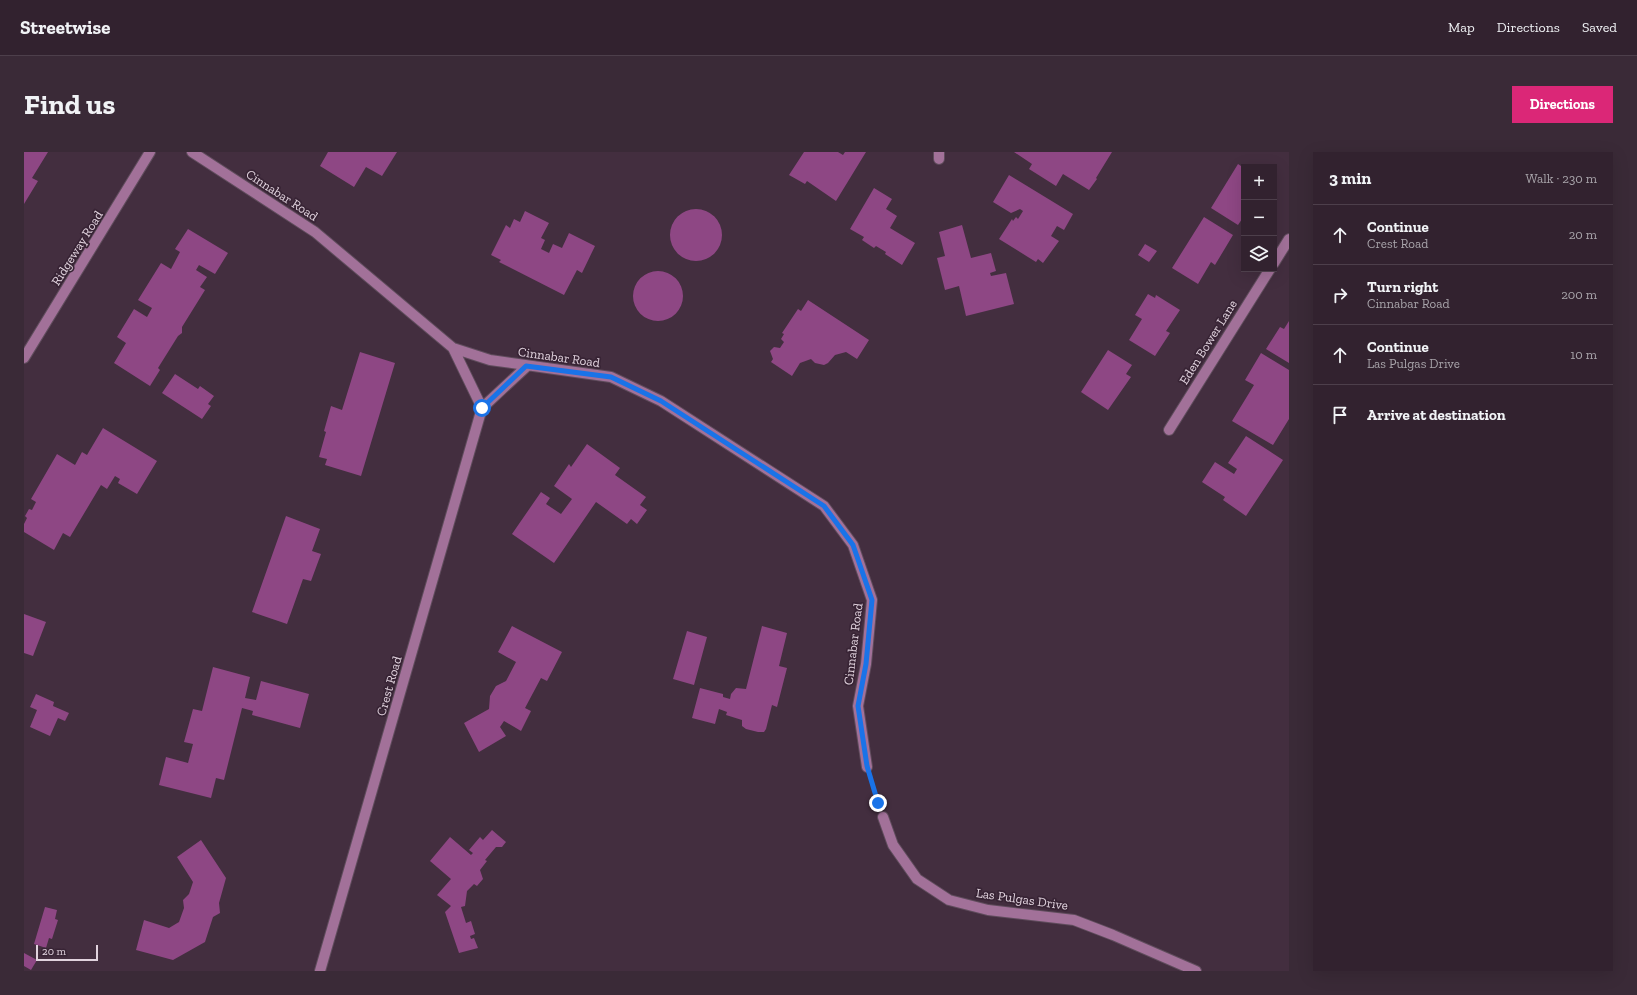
<!DOCTYPE html>
<meta charset="utf-8">
<style>
:root{--surface:#32222f;--page:#3a2a37;--text:#f1f3f6;--muted:#a8a4aa;--line:#4d3f4b;--accent:#db2777}
body{margin:0;font-family:"Zilla Slab",serif;background:var(--page);color:var(--text)}
.controls{position:absolute;right:12px;top:12px;display:grid;overflow:hidden;border-radius:0px;box-shadow:0 4px 16px #0002}
.controls button{width:36px;height:36px;display:grid;place-items:center;padding:0;border:0;border-bottom:1px solid var(--line);background:var(--surface);color:var(--text);font:20px sans-serif}
.scale{position:absolute;left:12px;bottom:10px;width:62px;box-sizing:border-box;padding-left:4px;border:2px solid #e1d3de;border-top:0;font-size:11px;line-height:14px;white-space:nowrap;color:#e1d3de;-webkit-text-stroke:3px #382435;paint-order:stroke}
.stop{position:absolute;width:12px;height:12px;margin:-9px;border:3px solid #1a73e8;border-radius:50%;background:#fff}
.stop.end{background:#1a73e8;border-color:#fff;box-shadow:0 1px 4px #0008}
.list{margin:0;padding:0;list-style:none}
h2{display:flex;justify-content:space-between;align-items:center;height:52px;margin:0;padding:0 16px;font-size:17px}
h2 small{font-size:13px;font-weight:400;color:var(--muted)}
.list li{display:grid;grid-template-columns:26px 1fr auto;gap:12px;align-items:center;box-sizing:border-box;height:60px;padding:0 16px;border-top:1px solid var(--line)}
.list b{display:block;font-size:15px;white-space:nowrap}
.list p{margin:0;font-size:13px;white-space:nowrap;color:var(--muted)}
.list em{font-size:13px;font-style:normal;color:var(--muted)}
.icon{flex:none;width:22px;height:22px;fill:none;stroke:currentColor;stroke-width:2;stroke-linecap:round;stroke-linejoin:round}
.map{position:relative;flex:none;width:1265px;height:819px;overflow:hidden;border-radius:0px}
header{display:flex;align-items:center;gap:24px;box-sizing:border-box;height:56px;padding:0 20px;background:var(--surface);border-bottom:1px solid var(--line)}
header strong{font-size:19px}
nav{display:flex;gap:22px;margin-inline-start:auto;font-size:14px}
.intro{display:flex;align-items:center;justify-content:space-between;box-sizing:border-box;height:96px;padding:0 24px}
h1{margin:0;font-size:28px}
.button{padding:10px 18px;border-radius:0px;background:var(--accent);color:#fff;font-size:14px;font-weight:700}
main{display:flex;gap:24px;padding:0 24px}
aside{flex:1;background:var(--surface);border-radius:0px;box-shadow:0 4px 16px #0002}
.map>svg:first-child{display:block}
.building{fill:#8e4784}
.lines{fill:none;stroke-linecap:round;stroke-linejoin:round}
.minor-casing{stroke:#5f4c5c;stroke-width:12}
.path{stroke:#867483;stroke-width:2.5;stroke-dasharray:2 2;stroke-linecap:butt}
.minor{stroke:#a27199;stroke-width:10}
.route{stroke:#1a73e8;stroke-width:5}
.labels{text-anchor:middle;dominant-baseline:central;stroke-width:3.5;stroke-linejoin:round;paint-order:stroke}
.street-label{font-size:13px;fill:#e1d3de;stroke:#382435}
</style>
<header>
<strong>Streetwise</strong>
<nav><a>Map</a><a>Directions</a><a>Saved</a></nav>
</header>
<div class="intro"><h1>Find us</h1><a class="button">Directions</a></div>
<main>
<div class="map">
<svg width="1265" height="819" viewBox="0 0 1265 819">
<rect width="100%" height="100%" fill="#432e3f"/>
<path class="building" d="M 0,0 L 24,0 L 8,26 L 14,29 L 0,52 Z
M 304,0 L 373,0 L 358,24 L 342,15 L 330,35 L 296,14 Z
M 780,0 L 814,0 L 819,3 L 821,0 L 842,0 L 812,49 L 783,29 L 781,32 L 765,23 Z
M 990,0 L 1088,0 L 1072,26 L 1073,27 L 1065,38 L 1039,22 L 1032,34 L 1005,17 L 1008,12 Z
M 1214,12 L 1220,16 L 1220,64 L 1214,73 L 1187,56 Z
M 985,23 L 1049,62 L 1040,78 L 1033,74 L 1027,84 L 1035,89 L 1019,111 L 1014,107 L 1012,110 L 975,87 L 988,67 L 989,69 L 992,65 L 994,67 L 999,59 L 996,57 L 987,61 L 969,50 Z
M 850,36 L 868,47 L 862,57 L 873,64 L 866,76 L 891,91 L 878,113 L 861,102 L 862,100 L 852,94 L 850,96 L 838,88 L 840,85 L 826,77 Z
M646 83a26 26 0 1 1 52 0a26 26 0 1 1-52 0Z
M 501,59 L 525,71 L 517,86 L 521,88 L 517,97 L 525,101 L 529,92 L 538,96 L 545,81 L 571,94 L 558,121 L 553,118 L 540,143 L 475,110 L 477,108 L 467,103 L 482,73 L 486,76 L 490,67 L 496,70 Z
M 1180,65 L 1209,83 L 1191,113 L 1187,110 L 1174,132 L 1148,116 Z
M 938,73 L 947,106 L 967,101 L 972,119 L 966,121 L 967,124 L 982,121 L 990,152 L 942,164 L 935,134 L 921,138 L 913,106 L 921,104 L 915,80 Z
M 164,77 L 204,101 L 191,122 L 175,113 L 172,118 L 183,125 L 176,135 L 181,138 L 158,175 L 158,181 L 154,184 L 134,216 L 136,218 L 126,234 L 90,211 L 102,191 L 93,185 L 110,157 L 123,165 L 128,156 L 114,148 L 137,111 L 147,117 L 156,100 L 151,97 Z
M 1121,92 L 1133,99 L 1125,110 L 1114,103 Z
M609 144a25 25 0 1 1 50 0a25 25 0 1 1-50 0Z
M 1124,142 L 1131,146 L 1132,143 L 1156,158 L 1142,179 L 1146,181 L 1131,204 L 1105,188 L 1118,167 L 1111,163 Z
M 784,148 L 845,188 L 833,207 L 822,200 L 811,203 L 804,211 L 800,213 L 791,211 L 787,207 L 776,211 L 768,224 L 747,210 L 749,207 L 746,199 L 750,195 L 756,196 L 760,190 L 757,187 L 760,182 L 758,181 L 774,157 L 777,159 Z
M 1265,169 L 1265,211 L 1242,197 L 1256,175 L 1260,177 Z
M 1084,198 L 1108,213 L 1102,222 L 1107,225 L 1084,258 L 1057,240 Z
M 336,200 L 371,211 L 337,324 L 301,313 L 303,307 L 295,305 L 302,280 L 300,279 L 307,254 L 318,258 Z
M 1237,201 L 1265,218 L 1265,267 L 1249,293 L 1208,269 L 1230,233 L 1221,228 Z
M 151,222 L 174,237 L 176,234 L 190,244 L 184,252 L 187,254 L 178,267 L 138,241 Z
M 79,276 L 133,309 L 113,342 L 94,331 L 96,327 L 91,324 L 83,337 L 77,333 L 46,385 L 39,381 L 30,398 L 0,380 L 0,372 L 3,366 L 1,364 L 5,357 L 8,358 L 12,350 L 7,347 L 33,302 L 51,313 L 58,300 L 63,303 Z
M 1222,284 L 1259,308 L 1222,364 L 1199,348 L 1201,345 L 1178,330 L 1191,310 L 1210,322 L 1213,317 L 1204,311 Z
M 563,292 L 596,316 L 591,323 L 622,345 L 616,353 L 623,358 L 613,372 L 607,367 L 603,372 L 572,350 L 530,411 L 488,382 L 517,340 L 526,346 L 522,352 L 537,362 L 548,347 L 530,334 L 545,312 L 547,315 Z
M 262,364 L 296,377 L 288,399 L 297,402 L 287,429 L 279,427 L 263,472 L 228,460 Z
M 0,462 L 22,470 L 9,504 L 0,501 Z
M 488,474 L 538,500 L 523,529 L 517,526 L 501,556 L 507,559 L 497,579 L 480,569 L 476,575 L 482,584 L 455,600 L 440,571 L 465,557 L 466,544 L 472,534 L 482,529 L 492,510 L 474,500 Z
M 738,474 L 763,481 L 755,514 L 763,516 L 753,555 L 748,553 L 742,577 L 740,580 L 734,580 L 722,577 L 718,574 L 718,568 L 702,563 L 703,560 L 695,557 L 691,572 L 668,566 L 676,536 L 699,542 L 699,545 L 706,547 L 707,542 L 712,536 L 722,537 Z
M 663,479 L 683,485 L 670,533 L 649,527 Z
M 189,515 L 226,525 L 221,546 L 232,548 L 237,529 L 285,542 L 276,576 L 228,563 L 229,559 L 218,556 L 200,628 L 192,626 L 187,646 L 135,633 L 142,605 L 164,611 L 169,592 L 160,590 L 169,557 L 178,559 Z
M 12,542 L 30,550 L 29,554 L 45,561 L 41,569 L 34,566 L 26,584 L 6,575 L 13,558 L 6,555 Z
M 468,678 L 482,690 L 478,695 L 472,695 L 461,708 L 463,709 L 456,718 L 459,727 L 453,734 L 450,732 L 443,739 L 441,754 L 437,755 L 442,771 L 447,769 L 451,782 L 446,784 L 447,787 L 450,786 L 454,796 L 435,801 L 421,760 L 427,754 L 413,743 L 427,727 L 406,709 L 426,685 L 447,703 L 449,701 L 445,698 L 456,685 L 459,688 Z
M 177,688 L 202,726 L 195,751 L 196,761 L 189,765 L 181,790 L 149,808 L 112,798 L 120,768 L 145,776 L 155,770 L 160,756 L 159,748 L 165,742 L 169,730 L 153,705 Z
M 21,755 L 33,758 L 31,767 L 34,768 L 28,787 L 25,786 L 22,796 L 10,792 Z
M 0,801 L 13,808 L 7,818 L 0,814 Z"/>
<g class="lines">
<defs>
<path id="minor" d="M 168,0 L 291,80 L 429,196 L 466,208 L 587,225 L 637,249 L 800,354 L 829,393 L 848,448 L 842,512 L 834,554 L 843,615
M 915,7 L 915,0
M 1250,111 L 1265,87
M 429,196 L 458,256
M 0,206 L 126,0
M 1145,278 L 1246,117
M 859,665 L 869,693 L 893,727 L 925,748 L 964,758 L 1050,768 L 1089,783 L 1172,819
M 296,819 L 458,256 L 502,215"/>
</defs>
<use href="#minor" class="minor-casing"/>
<path class="path" d="M 847,629 L 854,651"/>
<use href="#minor" class="minor"/>
</g>
<g class="lines">
<path class="route" d="M 458,256 L 502,214 L 587,225 L 637,249 L 800,354 L 829,393 L 848,448 L 842,512 L 834,554 L 843,614 L 854,651"/>
</g>
<g class="labels">
<g class="street-label">
<text transform="translate(258 43) rotate(33)">Cinnabar Road</text>
<text transform="translate(53 96) rotate(-58)">Ridgeway Road</text>
<text transform="translate(1184 190) rotate(-58)">Eden Bower Lane</text>
<text transform="translate(535 205) rotate(8)">Cinnabar Road</text>
<text transform="translate(829 492) rotate(-83)">Cinnabar Road</text>
<text transform="translate(365 534) rotate(-74)">Crest Road</text>
<text transform="translate(998 747) rotate(8)">Las Pulgas Drive</text>
</g>
</g>
</svg>
<div class="controls">
<button>+</button>
<button>−</button>
<button><svg class="icon" aria-label="layers" viewBox="0 0 24 24"><path d="M12 4l9 5-9 5-9-5zM3 14l9 5 9-5"/></svg></button>
</div>
<div class="scale">20 m</div>
<div class="stop" style="left:458px;top:256px"></div>
<div class="stop end" style="left:854px;top:651px"></div>
</div>
<aside>
<h2>3 min<small>Walk · 230 m</small></h2>
<ul class="list">
<li><svg class="icon" aria-label="ahead" viewBox="0 0 24 24"><path d="M12 20V5M6 11l6-6 6 6"/></svg><div><b>Continue</b><p>Crest Road</p></div><em>20 m</em></li>
<li><svg class="icon" aria-label="right" viewBox="0 0 24 24"><path d="M7 20v-9h11M14 6l5 5-5 5"/></svg><div><b>Turn right</b><p>Cinnabar Road</p></div><em>200 m</em></li>
<li><svg class="icon" aria-label="ahead" viewBox="0 0 24 24"><path d="M12 20V5M6 11l6-6 6 6"/></svg><div><b>Continue</b><p>Las Pulgas Drive</p></div><em>10 m</em></li>
<li><svg class="icon" aria-label="arrive" viewBox="0 0 24 24"><path d="M6 21V4h12l-3 4 3 4H6"/></svg><div><b>Arrive at destination</b></div></li>
</ul>
</aside>
</main>
